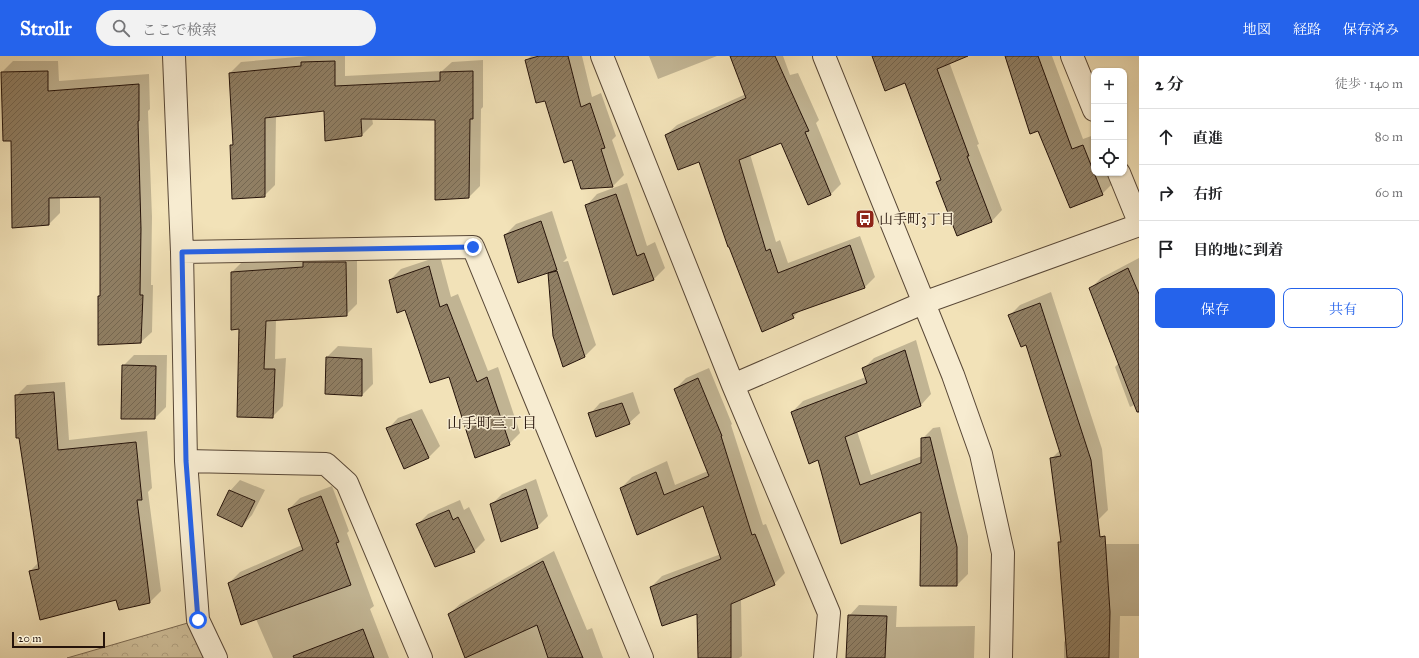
<!DOCTYPE html>
<html lang="ja">
<meta charset="utf-8">
<style>
:root{--surface:#fff;--page:#f2f2f2;--text:#202124;--muted:#757577;--line:#e0e0e0;--accent:#2563eb}
body{margin:0;font-family:"IM FELL Great Primer","Noto Serif JP",serif;background:var(--page);color:var(--text)}
.controls{position:absolute;right:12px;top:12px;display:grid;overflow:hidden;border-radius:8px;box-shadow:0 1px 3px #0004}
.controls button{width:36px;height:36px;display:grid;place-items:center;padding:0;border:0;border-bottom:1px solid var(--line);background:var(--surface);color:var(--text);font:20px sans-serif}
.scale{position:absolute;left:12px;bottom:10px;width:93px;box-sizing:border-box;padding-left:4px;border:2px solid #25130a;border-top:0;font-size:11px;line-height:14px;white-space:nowrap;color:#25130a;-webkit-text-stroke:3px #f7ecd1;paint-order:stroke}
.stop{position:absolute;width:12px;height:12px;margin:-9px;border:3px solid #2563eb;border-radius:50%;background:#fff}
.stop.end{background:#2563eb;border-color:#fff;box-shadow:0 1px 4px #0008}
.list{margin:0;padding:0;list-style:none}
h2{display:flex;justify-content:space-between;align-items:center;height:52px;margin:0;padding:0 16px;font-size:17px}
h2 small{font-size:13px;font-weight:400;color:var(--muted)}
.list li{display:grid;grid-template-columns:26px 1fr auto;gap:12px;align-items:center;box-sizing:border-box;height:56px;padding:0 16px;border-top:1px solid var(--line)}
.list b{display:block;font-size:15px;white-space:nowrap}
.list em{font-size:13px;font-style:normal;color:var(--muted)}
.actions{display:flex;gap:8px;padding:12px 16px}
.actions a{flex:1;padding:9px 0;border:1px solid var(--accent);border-radius:8px;text-align:center;font-size:14px;color:var(--accent)}
.actions .main{background:var(--accent);color:#fff}
.icon{flex:none;width:22px;height:22px;fill:none;stroke:currentColor;stroke-width:2;stroke-linecap:round;stroke-linejoin:round}
.map{position:relative;flex:none;width:1139px;height:602px;overflow:hidden}
header{display:flex;align-items:center;gap:24px;box-sizing:border-box;height:56px;padding:0 20px;background:var(--accent);color:#fff}
header strong{font-size:19px}
nav{display:flex;gap:22px;margin-inline-start:auto;font-size:14px}
.search{width:280px;height:36px;background:var(--page);display:flex;align-items:center;gap:10px;box-sizing:border-box;padding:0 14px;border-radius:22px;color:var(--muted);font-size:15px}
main{display:flex}
aside{flex:1;background:var(--surface)}
.map>svg:first-child{display:block}
.park{fill:url(#park-crowns);stroke:#7a6952}
.shadow{fill:#0003}
.building{fill:url(#building-hatch);stroke:#25130a}
.lines{fill:none;stroke-linecap:round;stroke-linejoin:round}
.street-casing{stroke:#584736;stroke-width:24}
.street{stroke:#f7ecd1;stroke-width:22}
.route{stroke:#2563eb;stroke-width:5}
.labels{text-anchor:middle;dominant-baseline:central;stroke-width:3;stroke-linejoin:round;paint-order:stroke}
.poi-label{font-size:14px;fill:#25130a;stroke:#f7ecd1;text-anchor:start}
.neighbourhood-label{font-size:15px;fill:#25130a;stroke:#f7ecd1}
</style>
<header>
<strong>Strollr</strong>
<div class="search"><svg class="icon" aria-label="search" viewBox="0 0 24 24"><circle cx="10" cy="10" r="6"/><path d="M15 15l6 6"/></svg>ここで検索</div>
<nav><a>地図</a><a>経路</a><a>保存済み</a></nav>
</header>
<main>
<div class="map">
<svg width="1139" height="602" viewBox="0 0 1139 602">
<defs>
<pattern id="park-crowns" width="20" height="18" patternUnits="userSpaceOnUse"><rect width="20" height="18" fill="#cfbf9a"/><path d="M2 6a3 3 0 1 1 6 0M12 15a3 3 0 1 1 6 0" fill="none" stroke="#b2a383"/></pattern>
<pattern id="building-hatch" width="6" height="6" patternUnits="userSpaceOnUse"><rect width="6" height="6" fill="#907f64"/><path d="M-1 1l2-2M0 6l6-6M5 7l2-2" fill="none" stroke="#756751"/></pattern>
</defs>
<rect width="100%" height="100%" fill="#f2e2b8"/>
<filter id="stains"><feTurbulence type="fractalNoise" baseFrequency=".005" numOctaves="4"/><feColorMatrix values="0 0 0 0 .2 0 0 0 0 .09 0 0 0 0 .02 0 0 0 .5 -.17"/></filter>
<radialGradient id="worn" r=".72"><stop offset=".6" stop-color="#630" stop-opacity="0"/><stop offset="1" stop-color="#630" stop-opacity=".3"/></radialGradient>
<path class="park" d="M 198,564 L 216,602 L 67,602 Z"/>
<path class="shadow" d="M 308,0 L 345,0 L 345,20 L 442,15 L 452,6 L 483,4 L 483,51 L 481,53 L 480,130 L 469,141 L 436,63 L 372,62 L 373,68 L 362,79 L 325,53 L 276,60 L 275,129 L 264,140 L 231,90 L 234,88 L 230,17 L 241,6 Z
M 531,0 L 582,0 L 592,41 L 601,37 L 616,80 L 612,84 L 624,119 L 613,130 L 581,132 L 572,103 L 527,4 Z
M 649,0 L 717,0 L 658,23 Z
M 731,0 L 783,0 L 790,19 L 798,17 L 819,64 L 816,67 L 841,128 L 831,138 L 781,85 L 750,98 L 776,186 L 780,184 L 788,207 L 860,180 L 875,221 L 865,231 L 801,254 L 793,261 L 699,104 L 666,79 L 677,69 L 746,38 Z
M 873,0 L 947,0 L 979,88 L 977,89 L 1002,154 L 992,165 L 937,126 L 941,122 L 905,25 Z
M 1006,0 L 1052,0 L 1083,83 L 1094,79 L 1094,117 L 1109,117 L 1113,127 L 1102,138 Z
M 13,5 L 58,5 L 59,25 L 149,18 L 150,53 L 148,55 L 152,161 L 151,229 L 153,229 L 152,276 L 141,286 L 99,240 L 101,238 L 101,140 L 60,141 L 60,157 L 49,168 L 12,84 L 2,16 Z
M 627,127 L 647,190 L 655,186 L 665,212 L 654,223 L 613,237 L 587,149 L 597,138 Z
M 552,155 L 567,202 L 563,206 L 568,205 L 596,289 L 585,300 L 563,309 L 549,217 L 552,214 L 505,179 L 516,168 Z
M 357,195 L 357,248 L 346,259 L 276,264 L 275,303 L 286,302 L 283,350 L 272,361 L 240,272 L 232,216 L 243,205 Z
M 440,200 L 451,241 L 458,238 L 488,315 L 498,311 L 520,377 L 509,388 L 450,320 L 406,253 L 390,224 L 401,213 Z
M 1139,202 L 1139,347 L 1130,351 L 1115,311 L 1119,307 L 1090,233 L 1101,222 Z
M 1051,236 L 1102,393 L 1108,454 L 1098,464 L 1051,403 L 1060,394 L 1027,288 L 1009,260 L 1020,249 Z
M 916,284 L 931,338 L 921,349 L 857,375 L 871,419 L 922,400 L 922,383 L 933,372 L 940,371 L 968,480 L 968,518 L 957,529 L 922,455 L 842,486 L 818,403 L 792,356 L 803,345 L 866,321 L 863,313 L 874,302 Z
M 338,290 L 372,292 L 373,328 L 362,339 L 327,301 Z
M 134,299 L 167,299 L 166,351 L 155,362 L 123,310 Z
M 709,312 L 732,368 L 731,369 L 763,469 L 766,468 L 785,517 L 774,528 L 741,542 L 742,600 L 739,602 L 699,602 L 698,557 L 651,531 L 662,520 L 721,498 L 703,449 L 621,432 L 632,421 L 667,405 L 675,429 L 708,415 L 675,333 L 686,322 Z
M 65,326 L 69,384 L 147,375 L 152,432 L 148,436 L 161,535 L 150,546 L 117,543 L 30,515 L 39,506 L 16,340 L 27,329 Z
M 633,336 L 640,357 L 629,367 L 590,358 L 600,347 Z
M 422,353 L 440,390 L 429,401 L 405,411 L 388,373 L 398,362 Z
M 536,423 L 548,460 L 537,471 L 491,449 L 502,438 Z
M 240,424 L 265,434 L 252,459 L 242,470 L 230,435 Z
M 332,430 L 349,475 L 347,477 L 374,550 L 370,553 L 389,602 L 273,602 L 256,563 L 229,527 L 240,516 L 302,489 L 289,453 L 300,442 Z
M 460,444 L 464,454 L 469,451 L 485,484 L 474,495 L 417,469 L 428,458 Z
M 1071,488 L 1139,488 L 1139,560 L 1120,560 L 1119,602 L 1064,602 L 1064,586 L 1067,583 Z
M 554,495 L 587,574 L 592,572 L 603,602 L 466,602 L 449,558 L 460,548 Z
M 859,549 L 897,550 L 896,571 L 975,570 L 974,602 L 847,602 L 849,560 Z"/>
<path class="building" d="M 539,0 L 568,0 L 581,51 L 590,47 L 605,92 L 601,93 L 613,131 L 581,133 L 572,104 L 564,107 L 545,45 L 536,47 L 525,4 Z
M 730,0 L 775,0 L 809,75 L 805,76 L 831,139 L 808,149 L 781,87 L 739,104 L 766,195 L 770,193 L 778,217 L 850,189 L 865,232 L 792,258 L 794,262 L 762,276 L 729,191 L 728,191 L 699,106 L 678,114 L 665,79 L 746,42 Z
M 872,0 L 968,0 L 937,13 L 969,100 L 967,100 L 992,166 L 957,180 L 936,126 L 941,124 L 905,27 L 885,35 Z
M 1005,0 L 1038,0 L 1072,93 L 1083,89 L 1103,139 L 1070,152 L 1038,75 L 1030,78 Z
M 335,5 L 335,30 L 440,25 L 440,16 L 473,15 L 473,63 L 470,63 L 469,142 L 435,144 L 435,64 L 361,63 L 362,80 L 325,85 L 324,55 L 265,62 L 265,141 L 232,143 L 230,89 L 233,89 L 229,17 L 301,10 L 301,6 Z
M 48,15 L 48,35 L 139,28 L 139,65 L 138,65 L 141,173 L 140,239 L 143,239 L 141,287 L 98,289 L 98,240 L 100,240 L 100,141 L 49,142 L 49,169 L 12,172 L 11,85 L 3,85 L 1,16 Z
M 616,138 L 637,200 L 644,197 L 654,224 L 613,239 L 585,149 Z
M 541,165 L 557,214 L 518,227 L 504,179 Z
M 303,206 L 346,206 L 347,260 L 266,265 L 264,313 L 275,313 L 273,362 L 237,361 L 239,273 L 231,274 L 231,216 L 303,211 Z
M 429,210 L 440,251 L 447,248 L 477,326 L 487,321 L 510,389 L 475,402 L 449,321 L 430,327 L 405,254 L 397,257 L 389,224 Z
M 1128,212 L 1139,238 L 1139,356 L 1137,356 L 1089,232 Z
M 557,215 L 585,301 L 563,311 L 553,280 L 548,217 Z
M 1040,247 L 1091,404 L 1100,481 L 1105,480 L 1110,556 L 1109,602 L 1067,602 L 1058,486 L 1061,486 L 1050,402 L 1061,400 L 1026,289 L 1021,291 L 1008,259 Z
M 905,294 L 921,350 L 845,381 L 860,429 L 921,407 L 921,382 L 930,381 L 957,491 L 957,530 L 920,530 L 921,456 L 841,488 L 818,404 L 809,408 L 791,356 L 867,327 L 862,312 Z
M 326,301 L 362,303 L 362,340 L 325,338 Z
M 122,309 L 156,310 L 155,363 L 121,363 Z
M 698,322 L 722,380 L 721,380 L 752,479 L 755,478 L 775,529 L 731,548 L 731,602 L 698,602 L 697,558 L 662,570 L 650,531 L 721,503 L 703,450 L 637,479 L 620,432 L 656,416 L 664,439 L 709,420 L 674,333 Z
M 54,336 L 58,394 L 136,386 L 142,444 L 137,444 L 150,547 L 119,554 L 116,544 L 40,564 L 29,515 L 39,513 L 19,382 L 16,382 L 15,339 Z
M 622,347 L 630,368 L 596,381 L 588,357 Z
M 411,363 L 429,402 L 404,413 L 386,372 Z
M 526,433 L 538,472 L 501,486 L 490,448 Z
M 229,434 L 255,445 L 242,471 L 217,459 Z
M 321,440 L 339,486 L 336,487 L 351,529 L 241,569 L 228,527 L 303,494 L 288,453 Z
M 449,454 L 453,464 L 458,461 L 475,496 L 435,511 L 416,468 Z
M 543,505 L 583,602 L 548,602 L 537,569 L 465,602 L 448,558 Z
M 848,559 L 887,560 L 885,602 L 846,602 Z
M 363,573 L 374,602 L 294,602 L 293,600 Z"/>
<g class="lines">
<defs>
<path id="street" d="M 174,0 L 182,196 L 186,405 L 198,564 L 216,602
M 602,0 L 733,329 L 829,557 L 825,602
M 824,0 L 953,319 L 981,398 L 1003,497 L 1001,602
M 1072,0 L 1094,54
M 1119,117 L 1139,166
M 182,196 L 473,191 L 642,602
M 733,329 L 923,247 L 1139,169
M 186,405 L 326,408 L 347,427 L 421,602"/>
</defs>
<use href="#street" class="street-casing"/>
<use href="#street" class="street"/>
</g>
<g class="lines">
<path class="route" d="M 198,564 L 186,405 L 182,196 L 473,191"/>
</g>
<defs>
<symbol id="bus-square" viewBox="-11 -11 22 22"><rect x="-9" y="-9" width="18" height="18" rx="4" fill="#8f2418" stroke="#f7ecd1"/><path d="M-5-6H5V4H4V6H2V4H-2V6H-4V4H-5ZM-3.5-4V0h7V-4ZM-3.5 1.2v1.5H-2V1.2ZM2 1.2v1.5H3.5V1.2Z" fill="#fff"/></symbol>
</defs>
<g fill-rule="evenodd">
<use href="#bus-square" x="854" y="152" width="22" height="22"/>
</g>
<g class="labels">
<g class="poi-label">
<text x="879" y="163">山手町3丁目</text>
</g>
<g class="neighbourhood-label">
<text x="492" y="367">山手町三丁目</text>
</g>
</g>
<rect width="100%" height="100%" filter="url(#stains)"/>
<rect width="100%" height="100%" fill="url(#worn)"/>
</svg>
<div class="controls">
<button>+</button>
<button>−</button>
<button><svg class="icon" aria-label="locate" viewBox="0 0 24 24"><circle cx="12" cy="12" r="6"/><path d="M12 2v4M12 18v4M2 12h4M18 12h4"/></svg></button>
</div>
<div class="scale">20 m</div>
<div class="stop" style="left:198px;top:564px"></div>
<div class="stop end" style="left:473px;top:191px"></div>
</div>
<aside>
<h2>2 分<small>徒歩 · 140 m</small></h2>
<ul class="list">
<li><svg class="icon" aria-label="ahead" viewBox="0 0 24 24"><path d="M12 20V5M6 11l6-6 6 6"/></svg><div><b>直進</b></div><em>80 m</em></li>
<li><svg class="icon" aria-label="right" viewBox="0 0 24 24"><path d="M7 20v-9h11M14 6l5 5-5 5"/></svg><div><b>右折</b></div><em>60 m</em></li>
<li><svg class="icon" aria-label="arrive" viewBox="0 0 24 24"><path d="M6 21V4h12l-3 4 3 4H6"/></svg><div><b>目的地に到着</b></div></li>
</ul>
<div class="actions"><a class="main">保存</a><a>共有</a></div>
</aside>
</main>
